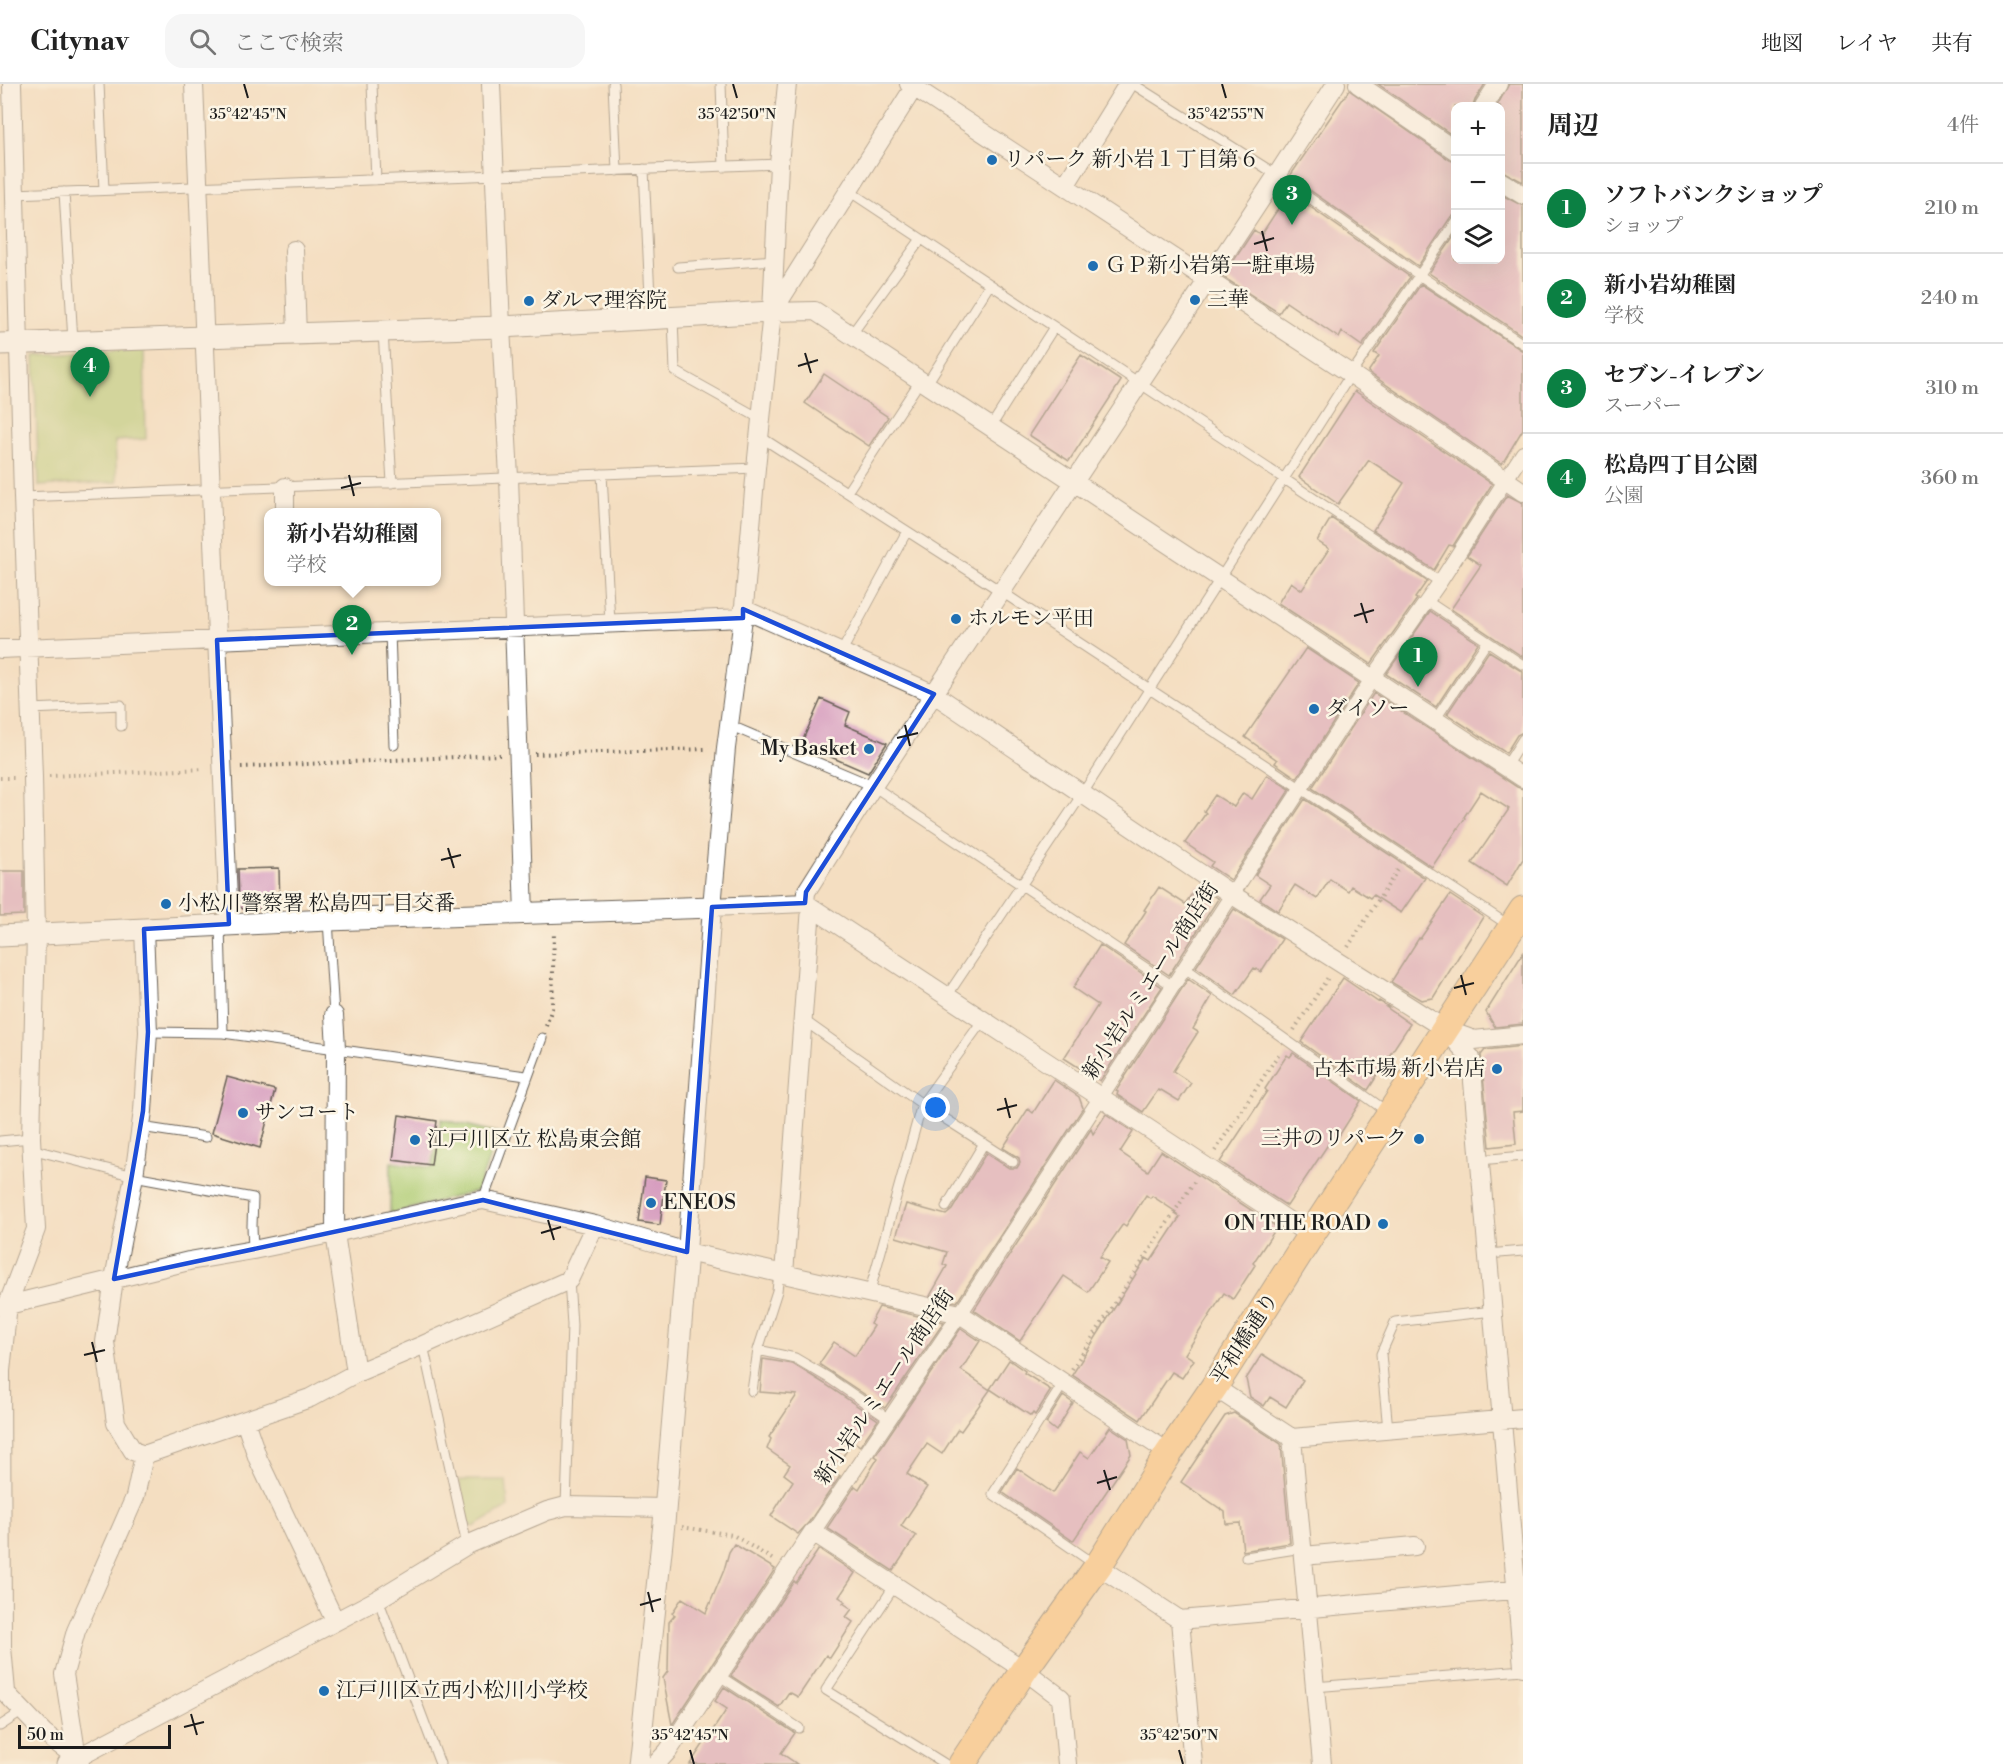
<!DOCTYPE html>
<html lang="ja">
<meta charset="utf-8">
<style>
:root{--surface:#fff;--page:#f6f6f6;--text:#222;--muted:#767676;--line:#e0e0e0;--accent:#0b8043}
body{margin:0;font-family:"Libre Bodoni","Noto Serif JP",serif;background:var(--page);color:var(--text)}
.controls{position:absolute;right:18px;top:18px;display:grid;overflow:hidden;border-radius:12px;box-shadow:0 6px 24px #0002}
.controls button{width:54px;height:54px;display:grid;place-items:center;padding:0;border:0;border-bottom:2px solid var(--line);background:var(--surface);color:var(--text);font:30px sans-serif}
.scale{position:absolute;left:18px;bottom:15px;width:153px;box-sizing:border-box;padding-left:6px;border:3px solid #1c1c1c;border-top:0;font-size:16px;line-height:21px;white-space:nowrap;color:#1c1c1c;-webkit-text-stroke:4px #fcf5e5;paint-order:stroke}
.you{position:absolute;left:936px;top:1024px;width:21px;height:21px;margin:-15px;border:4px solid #fff;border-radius:50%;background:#1a73e8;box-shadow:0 0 0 9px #1a73e833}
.badge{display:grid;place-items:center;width:39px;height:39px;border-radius:50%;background:var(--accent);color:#fff;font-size:20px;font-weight:700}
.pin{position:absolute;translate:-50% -50px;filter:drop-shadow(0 2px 3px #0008)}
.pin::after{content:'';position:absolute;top:32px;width:21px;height:18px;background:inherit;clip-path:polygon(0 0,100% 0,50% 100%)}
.popup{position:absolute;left:264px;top:424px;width:177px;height:78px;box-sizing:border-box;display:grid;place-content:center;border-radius:12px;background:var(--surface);filter:drop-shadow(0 2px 4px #0005);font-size:20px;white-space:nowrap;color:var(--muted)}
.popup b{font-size:22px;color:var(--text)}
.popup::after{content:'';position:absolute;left:50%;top:100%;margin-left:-12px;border:12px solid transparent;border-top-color:var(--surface)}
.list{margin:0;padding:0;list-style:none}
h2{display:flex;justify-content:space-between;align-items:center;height:78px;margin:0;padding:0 24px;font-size:26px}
h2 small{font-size:20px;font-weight:400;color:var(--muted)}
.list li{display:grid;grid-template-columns:39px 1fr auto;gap:18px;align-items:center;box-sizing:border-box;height:90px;padding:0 24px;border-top:2px solid var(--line)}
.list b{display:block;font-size:22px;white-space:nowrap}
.list p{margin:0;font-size:20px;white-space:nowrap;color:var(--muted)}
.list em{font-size:20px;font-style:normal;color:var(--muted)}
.icon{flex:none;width:33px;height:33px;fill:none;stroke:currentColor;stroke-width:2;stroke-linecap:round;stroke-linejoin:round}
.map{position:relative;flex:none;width:1523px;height:1680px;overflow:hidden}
header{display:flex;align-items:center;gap:36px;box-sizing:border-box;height:84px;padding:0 30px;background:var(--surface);border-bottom:2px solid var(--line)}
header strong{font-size:28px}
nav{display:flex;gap:33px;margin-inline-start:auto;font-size:21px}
.search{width:420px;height:54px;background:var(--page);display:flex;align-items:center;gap:15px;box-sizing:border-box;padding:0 21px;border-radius:18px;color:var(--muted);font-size:22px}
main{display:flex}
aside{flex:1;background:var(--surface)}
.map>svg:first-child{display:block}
.green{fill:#acca70;stroke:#647346;stroke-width:1.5}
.building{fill:#d59abe}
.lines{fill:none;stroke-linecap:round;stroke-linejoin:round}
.service-casing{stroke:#686056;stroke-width:11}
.pedestrian-casing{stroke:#686056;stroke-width:16}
.minor-casing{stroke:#686056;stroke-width:20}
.tertiary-casing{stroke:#686056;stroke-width:23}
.primary-casing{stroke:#686056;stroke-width:29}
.path{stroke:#686056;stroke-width:4;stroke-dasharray:1.5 4.5;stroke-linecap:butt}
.service{stroke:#fff;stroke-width:9}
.pedestrian{stroke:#fff;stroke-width:14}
.minor{stroke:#fff;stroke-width:18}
.tertiary{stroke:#fff;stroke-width:21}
.primary{stroke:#fcbd6f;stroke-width:27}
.marked{fill:none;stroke:#1d4ed8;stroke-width:4.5;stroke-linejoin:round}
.ticks{fill:none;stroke:#1c1c1c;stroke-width:2}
.poi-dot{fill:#1f6fb2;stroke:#fcf5e5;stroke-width:2}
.labels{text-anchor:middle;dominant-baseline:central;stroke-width:5;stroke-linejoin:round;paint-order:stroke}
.poi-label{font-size:21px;fill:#1c1c1c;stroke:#fcf5e5;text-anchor:start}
.street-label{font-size:21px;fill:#1c1c1c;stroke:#fcf5e5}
.ticks-label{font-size:15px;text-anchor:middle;fill:#1c1c1c;stroke:#fcf5e5;stroke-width:5;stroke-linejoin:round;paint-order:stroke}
</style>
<header>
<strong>Citynav</strong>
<div class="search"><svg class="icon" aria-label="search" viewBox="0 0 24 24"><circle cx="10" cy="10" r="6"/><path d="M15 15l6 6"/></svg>ここで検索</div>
<nav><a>地図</a><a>レイヤ</a><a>共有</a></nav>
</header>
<main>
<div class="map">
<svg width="1523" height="1680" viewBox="0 0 1523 1680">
<rect width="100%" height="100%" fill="#fcf5e5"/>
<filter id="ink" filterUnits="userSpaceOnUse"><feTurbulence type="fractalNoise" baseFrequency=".0167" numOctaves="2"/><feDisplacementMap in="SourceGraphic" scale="12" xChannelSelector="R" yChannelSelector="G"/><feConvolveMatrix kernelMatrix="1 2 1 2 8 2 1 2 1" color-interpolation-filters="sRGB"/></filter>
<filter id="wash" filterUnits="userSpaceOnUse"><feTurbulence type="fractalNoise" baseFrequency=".008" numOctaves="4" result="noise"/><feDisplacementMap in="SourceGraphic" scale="24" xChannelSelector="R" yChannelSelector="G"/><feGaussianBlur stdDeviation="1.35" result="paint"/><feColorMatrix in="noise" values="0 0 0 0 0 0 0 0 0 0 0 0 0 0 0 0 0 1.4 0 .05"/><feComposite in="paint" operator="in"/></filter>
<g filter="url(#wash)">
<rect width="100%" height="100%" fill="#f4dec1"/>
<path class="green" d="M 144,265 L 146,355 L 115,357 L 117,398 L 39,402 L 34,272 Z
M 441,1035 L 499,1049 L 477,1107 L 390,1130 L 391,1078 L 432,1084 Z
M 459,1396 L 506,1396 L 508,1423 L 474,1443 L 468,1440 Z"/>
<g id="blocks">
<path class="building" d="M 1378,0 L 1485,0 L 1475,16 L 1473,22 L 1455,22 L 1455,53 Z
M 1509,0 L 1523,0 L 1523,98 L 1500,86 L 1500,22 L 1497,22 Z
M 1349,6 L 1450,76 L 1455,78 L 1455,131 L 1450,134 L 1418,182 L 1290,92 Z
M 1289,108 L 1410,193 L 1362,262 L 1342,248 L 1339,254 L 1286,218 L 1279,229 L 1223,193 L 1254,146 L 1261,151 Z
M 1500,110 L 1523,122 L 1523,252 L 1429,189 L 1455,151 L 1455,176 L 1500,176 Z
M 1421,200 L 1523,267 L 1523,345 L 1502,380 L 1368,288 L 1379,272 L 1374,269 Z
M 1081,271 L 1121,297 L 1069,377 L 1029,351 Z
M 824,290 L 888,333 L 869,362 L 805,319 Z
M 1355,307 L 1492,400 L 1453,462 L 1449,461 L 1434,486 L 1373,446 L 1404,399 L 1369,376 L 1338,420 L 1299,393 Z
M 1507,411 L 1523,419 L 1523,573 L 1451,525 L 1481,481 L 1467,472 Z
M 1331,434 L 1427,497 L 1415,514 L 1417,515 L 1371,580 L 1278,519 L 1291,498 L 1302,506 L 1329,465 L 1317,457 Z
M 1430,527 L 1478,559 L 1436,623 L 1386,590 Z
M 1306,564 L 1359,599 L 1297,694 L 1275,679 L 1277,676 L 1245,653 Z
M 1489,567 L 1523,588 L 1523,648 L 1517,651 L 1506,669 L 1447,630 Z
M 1374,609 L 1517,703 L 1523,705 L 1523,775 L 1507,802 L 1472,779 L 1509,725 L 1481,707 L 1464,733 L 1465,734 L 1432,783 L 1312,704 Z
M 821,615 L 850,628 L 845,641 L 887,659 L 868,689 L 801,660 Z
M 1267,691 L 1290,705 L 1231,796 L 1210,782 L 1213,778 L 1185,759 L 1206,729 L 1204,727 L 1215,711 L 1234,723 L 1243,709 L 1252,715 Z
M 1305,715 L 1425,794 L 1401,829 L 1373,811 L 1370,814 L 1351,802 L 1348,807 L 1330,795 L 1317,815 L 1295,801 L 1278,827 L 1260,815 L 1270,801 L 1255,791 Z
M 279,784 L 280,825 L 243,825 L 239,822 L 238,785 Z
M 0,787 L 24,787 L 24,831 L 0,832 Z
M 1198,801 L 1218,815 L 1169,891 L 1124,861 L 1146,827 L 1144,826 L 1159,803 L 1185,820 Z
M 1450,811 L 1483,833 L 1433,914 L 1421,916 L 1391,898 L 1419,854 L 1420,855 Z
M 1234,825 L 1282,855 L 1261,888 L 1254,884 L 1235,911 L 1196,883 Z
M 1100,861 L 1162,903 L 1100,997 L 1064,974 L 1098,921 L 1073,904 Z
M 1523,869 L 1523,940 L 1495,943 L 1486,928 Z
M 1343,894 L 1378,918 L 1379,917 L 1389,923 L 1386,923 L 1410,940 L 1374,995 L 1375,995 L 1368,1006 L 1301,958 Z
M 1188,895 L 1212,912 L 1193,945 L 1198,948 L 1173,987 L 1191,999 L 1179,1017 L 1161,1006 L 1160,1007 L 1158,1006 L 1143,1028 L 1117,1011 L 1118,1008 L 1116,1007 Z
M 1523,962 L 1523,1027 L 1513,1028 L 1516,1060 L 1490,1063 L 1481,971 L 1485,966 Z
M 1293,969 L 1361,1017 L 1337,1055 L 1333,1053 L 1287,1122 L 1220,1078 L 1267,1007 L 1265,1005 L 1287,971 L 1290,973 Z
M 227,993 L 275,1006 L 260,1064 L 212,1049 Z
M 1054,996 L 1079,1013 L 1083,1024 L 957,1218 L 930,1212 L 947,1182 L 943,1180 L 947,1168 L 896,1153 L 906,1120 L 946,1131 L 952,1126 L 986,1069 L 1009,1084 L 1017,1084 L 1020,1079 L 1019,1074 L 1003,1064 L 1028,1025 L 1033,1029 Z
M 1106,1030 L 1133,1048 L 1120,1068 L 1148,1087 L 1161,1067 L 1277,1143 L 1253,1179 L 1255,1181 L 1233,1215 L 1224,1209 L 1185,1270 L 1194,1276 L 1182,1294 L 1172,1288 L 1140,1336 L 1072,1291 L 1146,1174 L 1151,1177 L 1180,1133 L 1175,1130 L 1176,1128 L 1152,1112 L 1150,1114 L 1146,1111 L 1126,1142 L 1123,1140 L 1100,1173 L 1108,1178 L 1088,1208 L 1064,1192 L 1020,1257 L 974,1226 L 1091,1045 L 1093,1050 Z
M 399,1031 L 437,1037 L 431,1081 L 393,1076 Z
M 645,1093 L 666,1096 L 660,1141 L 639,1138 Z
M 879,1223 L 944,1238 L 885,1324 L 819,1280 L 834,1258 L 855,1272 L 874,1242 L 870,1240 Z
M 961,1244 L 980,1257 L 961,1286 L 990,1306 L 961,1347 L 958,1345 L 942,1370 L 927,1360 L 907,1390 L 927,1403 L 901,1442 L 916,1452 L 893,1487 L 827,1444 L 855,1402 L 859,1405 L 878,1374 L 875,1372 Z
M 1262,1270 L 1303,1296 L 1286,1323 L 1270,1313 L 1264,1322 L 1250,1313 L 1246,1295 Z
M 763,1275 L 793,1280 L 825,1300 L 878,1336 L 860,1362 L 853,1357 L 833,1387 L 840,1392 L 809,1438 L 798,1450 L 771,1432 L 793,1397 L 784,1390 L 790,1381 L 767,1365 L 771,1355 L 769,1353 L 797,1311 L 760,1308 Z
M 1009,1276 L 1025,1287 L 1024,1289 L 1051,1306 L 1035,1331 L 1033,1329 L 1031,1332 L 990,1305 Z
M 1063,1312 L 1073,1319 L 1056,1347 L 1046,1339 Z
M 1234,1329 L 1281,1360 L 1290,1459 L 1243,1467 L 1240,1439 L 1226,1440 L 1225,1428 L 1181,1398 L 1225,1332 Z
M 1110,1343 L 1128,1355 L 1131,1371 L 1073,1457 L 1002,1408 L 1017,1384 L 1053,1409 L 1080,1368 L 1089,1374 Z
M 734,1460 L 775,1485 L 672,1641 L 663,1594 L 668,1587 L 669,1538 L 675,1531 L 672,1529 L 682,1514 L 706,1529 L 724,1486 L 729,1468 Z
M 819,1465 L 855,1489 L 839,1513 L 845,1517 L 843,1519 L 852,1525 L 846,1533 L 853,1538 L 830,1574 L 826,1571 L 798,1613 L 789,1608 L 779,1623 L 731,1592 L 794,1497 L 796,1499 Z
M 724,1603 L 795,1649 L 781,1669 L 797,1680 L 690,1680 L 727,1625 L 715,1617 Z"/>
</g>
</g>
<g filter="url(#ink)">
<use href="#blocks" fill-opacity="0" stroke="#686056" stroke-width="1.5"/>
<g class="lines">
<defs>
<path id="service" d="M 99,0 L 104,106
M 372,0 L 376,96
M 613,0 L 617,87
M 721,0 L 724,83
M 1133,0 L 1277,91 L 1419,191 L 1523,260
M 644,85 L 651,235
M 849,107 L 1440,498
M 64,108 L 73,257
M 14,110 L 779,80
M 678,183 L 775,176
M 673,234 L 675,287 L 761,335
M 383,247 L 392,399
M 851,251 L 921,155
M 926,301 L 990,200
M 990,344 L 1054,243
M 759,352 L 1002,508 L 1510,842
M 602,390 L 610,539
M 847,408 L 920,297
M 23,413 L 756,384
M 1427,517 L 1523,581
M 390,548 L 394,661
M 841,569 L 907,447
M 31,625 L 121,621 L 121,642
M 1435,636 L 1487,558
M 729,641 L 873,702 L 1173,902
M 1506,682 L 1523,655
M 328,836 L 334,931
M 220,841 L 223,949
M 1185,884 L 1389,1029
M 947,912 L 1083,709 L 1351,290 L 1456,138
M 802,935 L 922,1020 L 1013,1078
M 148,948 L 223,949 L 526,992
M 141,1043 L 206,1053
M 0,1057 L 31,1054
M 31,1065 L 134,1092 L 253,1114 L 252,1142 L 253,1166
M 1480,1076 L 1523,1072
M 483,1116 L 542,954
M 946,1123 L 984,1059
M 1488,1170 L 1523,1167
M 869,1210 L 922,1020 L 983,936
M 423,1261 L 467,1461
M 758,1266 L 795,1274 L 829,1294 L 889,1335
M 1063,1300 L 993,1410 L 1096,1481
M 752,1307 L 758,1266 L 777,1207 L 779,1189
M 1388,1346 L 1381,1270 L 1395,1238 L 1493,1227
M 566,1422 L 572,1241 L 569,1196
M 1246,1473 L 1302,1464
M 895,1501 L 826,1606 L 945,1680
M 378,1515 L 440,1680
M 718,1591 L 799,1644
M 1314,1603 L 1523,1586
M 0,1642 L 23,1627"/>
<path id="pedestrian" d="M 813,1448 L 960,1230 L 1372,595 L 1440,498 L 1523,369"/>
<path id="minor" d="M 194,0 L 229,841
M 491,0 L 501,243 L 509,393 L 524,830
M 909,0 L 1351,290 L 1523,408
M 1358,0 L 1456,67
M 1484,22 L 1498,0
M 1500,97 L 1523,111
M 1065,102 L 1128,0
M 294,166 L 297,251
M 773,227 L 916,0
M 772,228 L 815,227 L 1523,694
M 285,403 L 285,428
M 743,525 L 934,610 L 1231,810 L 1445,945 L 1471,974 L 1523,1583
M 0,565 L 743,534
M 805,819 L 806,808 L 873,702 L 1277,91 L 1336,0
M 712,823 L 805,819 L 1310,1151
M 334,931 L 336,964 L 335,1149 L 356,1289
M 1449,947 L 1474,956 L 1523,951
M 687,1168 L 712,823 L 726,664 L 743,534 L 756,384 L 772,228 L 779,80 L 787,0
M 784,1190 L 811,823
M 0,1223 L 189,1177 L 253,1166 L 335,1149 L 469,1118 L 483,1116 L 595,1141 L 687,1168 L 960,1230 L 1169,1369
M 1214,1303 L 1292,1354 L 1523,1334
M 245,1337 L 258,1375 L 335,1537
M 1292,1354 L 1322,1680
M 144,1371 L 310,1314 L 356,1289 L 423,1261 L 569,1196 L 595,1141
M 1303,1472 L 1415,1462
M 1098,1482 L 1180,1536 L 1523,1505
M 1180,1536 L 1193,1680
M 0,1603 L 44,1649 L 77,1674
M 6,1608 L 2,1563 L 1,1287 L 8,1220 L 36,1145 L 31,1054 L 36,850 L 33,693 L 23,413 L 12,0
M 77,1674 L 378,1515 L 467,1461 L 547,1427 L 566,1422 L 665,1424
M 80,1680 L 77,1674 L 64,1590 L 76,1547 L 135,1413 L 144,1371 L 133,1367 L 116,1339 L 105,1258 L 114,1195 L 134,1092 L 143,1027 L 148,948 L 144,845
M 656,1680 L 668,1667 L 813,1448 L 1024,1586 L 1061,1614 L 1067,1680"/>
<path id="tertiary" d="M 0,260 L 501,243 L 772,228
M 0,852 L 328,836 L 712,823
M 68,1680 L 77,1674
M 638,1680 L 664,1439 L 687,1168"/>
<path id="primary" d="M 962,1680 L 1024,1586 L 1098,1482 L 1169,1369 L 1214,1303 L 1312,1149 L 1523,826"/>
</defs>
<use href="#service" class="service-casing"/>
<use href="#pedestrian" class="pedestrian-casing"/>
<use href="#minor" class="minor-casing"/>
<use href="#tertiary" class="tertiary-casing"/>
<use href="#primary" class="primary-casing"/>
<path class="path" d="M 535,670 L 707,665
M 241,683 L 500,671
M 49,692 L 204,685
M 0,694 L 15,694
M 1348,863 L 1399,784
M 546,942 L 552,924 L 554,848
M 1294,946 L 1329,892
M 1215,1067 L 1280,968
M 1072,1285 L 1196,1095
M 682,1443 L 733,1451 L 775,1477"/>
<use href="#service" class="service"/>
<use href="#pedestrian" class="pedestrian"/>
<use href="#minor" class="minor"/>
<use href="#tertiary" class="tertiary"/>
<use href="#primary" class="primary"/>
</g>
</g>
<path d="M0 0H1523V1680H0ZM 743,525 L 934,610 L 806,808 L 805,819 L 712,823 L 687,1168 L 483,1116 L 114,1195 L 143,1027 L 148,948 L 144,845 L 229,840 L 217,556 L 743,534 Z" fill="#f4dec1" fill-opacity=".55" fill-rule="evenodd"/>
<path class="marked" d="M 743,525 L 934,610 L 806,808 L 805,819 L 712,823 L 687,1168 L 483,1116 L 114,1195 L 143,1027 L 148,948 L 144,845 L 229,840 L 217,556 L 743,534 Z"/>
<path class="ticks" d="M 244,0 L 248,14M 733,0 L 737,14M 1222,0 L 1226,14M 1262,147 L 1267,167M 1254,160 L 1274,154M 805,269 L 811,289M 798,282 L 818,276M 349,391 L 354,412M 341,404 L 361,399M 1361,519 L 1367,539M 1354,532 L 1374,526M 905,641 L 910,662M 897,654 L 918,649M 448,764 L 454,784M 441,776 L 461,771M 1461,891 L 1466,911M 1454,904 L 1474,899M 1005,1014 L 1010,1034M 997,1026 L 1017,1021M 548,1136 L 554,1156M 541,1149 L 561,1143M 92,1258 L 97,1278M 84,1271 L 105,1266M 1104,1386 L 1110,1406M 1097,1399 L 1117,1393M 648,1508 L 653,1528M 640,1521 L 661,1515M 191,1630 L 197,1651M 184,1643 L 204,1638M 690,1666 L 694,1680M 1179,1666 L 1183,1680"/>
<g class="poi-dot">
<circle cx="992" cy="76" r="6"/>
<circle cx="1093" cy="182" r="6"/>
<circle cx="1195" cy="216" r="6"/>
<circle cx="529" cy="217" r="6"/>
<circle cx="956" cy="535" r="6"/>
<circle cx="1314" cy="625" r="6"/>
<circle cx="869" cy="665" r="6"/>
<circle cx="166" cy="820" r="6"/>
<circle cx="1497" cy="985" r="6"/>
<circle cx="243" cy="1029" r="6"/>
<circle cx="1419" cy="1055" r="6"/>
<circle cx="415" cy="1056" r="6"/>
<circle cx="651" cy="1119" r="6"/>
<circle cx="1383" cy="1140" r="6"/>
<circle cx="324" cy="1607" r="6"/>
</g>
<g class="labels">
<g class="poi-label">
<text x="1004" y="76">リパーク 新小岩１丁目第６</text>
<text x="1105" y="182">ＧＰ新小岩第一駐車場</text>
<text x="1207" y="216">三華</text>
<text x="541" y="217">ダルマ理容院</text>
<text x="968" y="535">ホルモン平田</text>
<text x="1326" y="625">ダイソー</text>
<text x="857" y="665" text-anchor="end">My Basket</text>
<text x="178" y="820">小松川警察署 松島四丁目交番</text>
<text x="1485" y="985" text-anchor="end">古本市場 新小岩店</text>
<text x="255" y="1029">サンコート</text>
<text x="1407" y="1055" text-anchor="end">三井のリパーク</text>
<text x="427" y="1056">江戸川区立 松島東会館</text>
<text x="663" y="1119">ENEOS</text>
<text x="1371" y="1140" text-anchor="end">ON THE ROAD</text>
<text x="336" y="1607">江戸川区立西小松川小学校</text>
</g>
<g class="street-label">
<text transform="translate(1151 897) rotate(-57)">新小岩ルミエール商店街</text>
<text transform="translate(1245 1255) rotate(-57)">平和橋通り</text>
<text transform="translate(885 1303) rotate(-56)">新小岩ルミエール商店街</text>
</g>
</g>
<g class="ticks-label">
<text x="248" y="35">35°42'45"N</text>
<text x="737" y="35">35°42'50"N</text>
<text x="1226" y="35">35°42'55"N</text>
<text x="690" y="1656">35°42'45"N</text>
<text x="1179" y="1656">35°42'50"N</text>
</g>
</svg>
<div class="controls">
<button>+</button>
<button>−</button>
<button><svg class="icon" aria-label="layers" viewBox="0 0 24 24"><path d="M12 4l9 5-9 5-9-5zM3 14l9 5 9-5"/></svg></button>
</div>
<div class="scale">50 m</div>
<div class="you"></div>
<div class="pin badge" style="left:1418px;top:603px">1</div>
<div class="pin badge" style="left:352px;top:571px">2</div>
<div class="popup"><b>新小岩幼稚園</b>学校</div>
<div class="pin badge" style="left:1292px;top:141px">3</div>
<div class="pin badge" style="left:90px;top:313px">4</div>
</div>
<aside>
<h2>周辺<small>4件</small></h2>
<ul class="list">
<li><span class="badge">1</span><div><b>ソフトバンクショップ</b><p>ショップ</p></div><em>210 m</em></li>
<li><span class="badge">2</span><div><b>新小岩幼稚園</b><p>学校</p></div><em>240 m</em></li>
<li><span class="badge">3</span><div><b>セブン-イレブン</b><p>スーパー</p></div><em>310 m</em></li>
<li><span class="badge">4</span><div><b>松島四丁目公園</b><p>公園</p></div><em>360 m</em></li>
</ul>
</aside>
</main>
